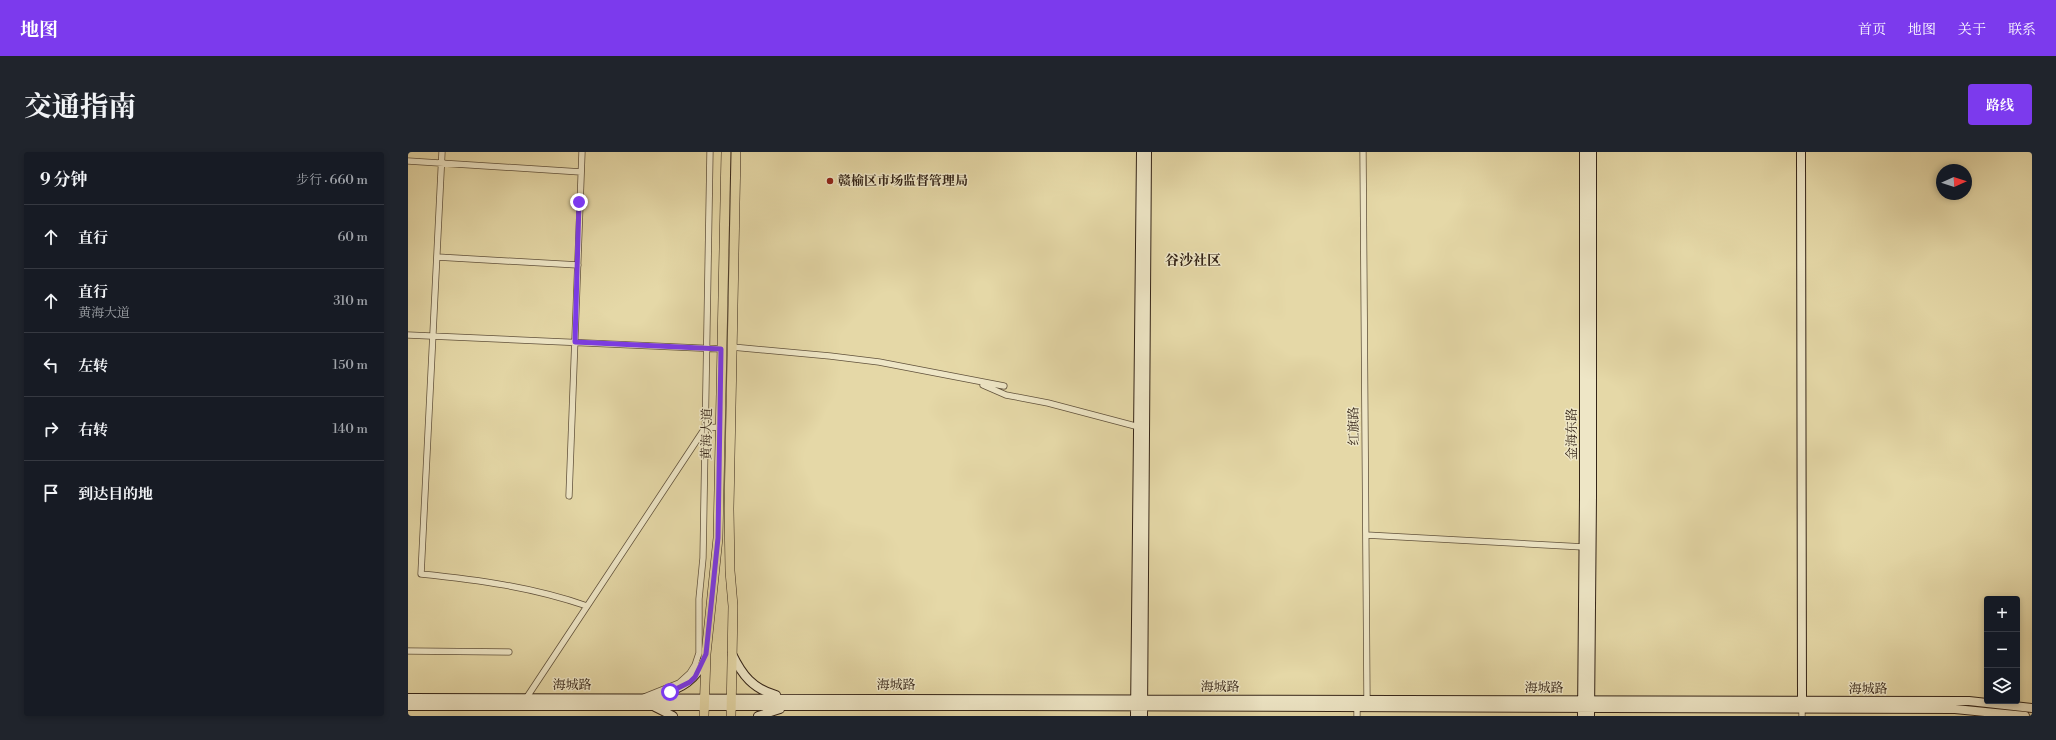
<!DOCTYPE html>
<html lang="zh">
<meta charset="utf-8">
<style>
:root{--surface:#171b24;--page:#20242c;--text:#f1f3f6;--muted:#9ea1a6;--line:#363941;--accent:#7c3aed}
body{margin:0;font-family:"Libre Bodoni","Noto Serif SC",serif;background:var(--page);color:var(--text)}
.controls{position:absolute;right:12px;bottom:12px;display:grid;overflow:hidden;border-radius:4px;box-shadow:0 2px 6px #0003}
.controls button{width:36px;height:36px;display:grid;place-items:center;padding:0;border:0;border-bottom:1px solid var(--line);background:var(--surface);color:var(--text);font:20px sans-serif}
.compass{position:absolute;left:1528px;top:12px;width:36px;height:36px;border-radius:50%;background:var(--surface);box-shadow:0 2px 6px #0003;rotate:87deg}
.stop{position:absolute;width:12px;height:12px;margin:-9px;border:3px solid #7c3aed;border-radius:50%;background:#fff}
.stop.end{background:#7c3aed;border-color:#fff;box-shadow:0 1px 4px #0008}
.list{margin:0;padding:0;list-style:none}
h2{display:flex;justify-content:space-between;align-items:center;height:52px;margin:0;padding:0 16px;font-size:17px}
h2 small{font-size:13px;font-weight:400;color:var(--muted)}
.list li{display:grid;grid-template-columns:26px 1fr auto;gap:12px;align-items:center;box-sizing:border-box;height:64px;padding:0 16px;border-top:1px solid var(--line)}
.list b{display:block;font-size:15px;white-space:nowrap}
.list p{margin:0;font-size:13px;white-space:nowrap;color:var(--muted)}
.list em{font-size:13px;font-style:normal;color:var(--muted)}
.icon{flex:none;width:22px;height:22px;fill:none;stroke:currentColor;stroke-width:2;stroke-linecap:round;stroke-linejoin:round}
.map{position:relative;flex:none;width:1624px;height:564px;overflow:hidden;border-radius:4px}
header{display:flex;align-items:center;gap:24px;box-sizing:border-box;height:56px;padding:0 20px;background:var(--accent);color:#fff}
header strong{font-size:19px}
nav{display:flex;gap:22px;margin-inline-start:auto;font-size:14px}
.intro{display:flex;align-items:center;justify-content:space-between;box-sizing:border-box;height:96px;padding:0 24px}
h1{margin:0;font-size:28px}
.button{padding:10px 18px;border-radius:4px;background:var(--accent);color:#fff;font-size:14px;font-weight:700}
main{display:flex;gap:24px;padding:0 24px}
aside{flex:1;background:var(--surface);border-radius:4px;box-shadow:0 2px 6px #0003}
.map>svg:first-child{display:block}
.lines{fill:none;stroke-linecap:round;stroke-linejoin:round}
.street-casing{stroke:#61523c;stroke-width:7}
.secondary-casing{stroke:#352518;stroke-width:10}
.primary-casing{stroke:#352518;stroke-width:10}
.street{stroke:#eee6c6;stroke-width:5.5}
.secondary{stroke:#eee6c6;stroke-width:8}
.primary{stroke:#e5d8a7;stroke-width:9}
.route{stroke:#7c3aed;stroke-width:5}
.poi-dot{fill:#8f2418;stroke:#eee6c6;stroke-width:1.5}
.labels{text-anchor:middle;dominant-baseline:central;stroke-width:3;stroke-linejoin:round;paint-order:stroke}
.poi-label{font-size:13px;font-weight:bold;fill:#352518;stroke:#eee6c6;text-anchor:start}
.street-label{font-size:13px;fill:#352518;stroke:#eee6c6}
.neighbourhood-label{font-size:14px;font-weight:bold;fill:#352518;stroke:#eee6c6}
</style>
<header>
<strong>地图</strong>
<nav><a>首页</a><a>地图</a><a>关于</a><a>联系</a></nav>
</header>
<div class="intro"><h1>交通指南</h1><a class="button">路线</a></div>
<main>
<aside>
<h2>9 分钟<small>步行 · 660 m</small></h2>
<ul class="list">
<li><svg class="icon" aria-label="ahead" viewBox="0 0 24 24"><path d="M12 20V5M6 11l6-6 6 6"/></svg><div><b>直行</b></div><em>60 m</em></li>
<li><svg class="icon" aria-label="ahead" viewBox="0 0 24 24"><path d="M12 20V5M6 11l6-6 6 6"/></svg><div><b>直行</b><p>黄海大道</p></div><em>310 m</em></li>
<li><svg class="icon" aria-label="left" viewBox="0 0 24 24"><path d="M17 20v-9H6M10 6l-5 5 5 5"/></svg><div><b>左转</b></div><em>150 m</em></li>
<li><svg class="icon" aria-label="right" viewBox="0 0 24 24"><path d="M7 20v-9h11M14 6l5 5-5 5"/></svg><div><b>右转</b></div><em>140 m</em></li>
<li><svg class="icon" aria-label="arrive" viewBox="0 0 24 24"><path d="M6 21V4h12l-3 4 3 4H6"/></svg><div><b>到达目的地</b></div></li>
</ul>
</aside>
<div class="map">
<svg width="1624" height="564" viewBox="0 0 1624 564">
<rect width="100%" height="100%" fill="#e5d8a7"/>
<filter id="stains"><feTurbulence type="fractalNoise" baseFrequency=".005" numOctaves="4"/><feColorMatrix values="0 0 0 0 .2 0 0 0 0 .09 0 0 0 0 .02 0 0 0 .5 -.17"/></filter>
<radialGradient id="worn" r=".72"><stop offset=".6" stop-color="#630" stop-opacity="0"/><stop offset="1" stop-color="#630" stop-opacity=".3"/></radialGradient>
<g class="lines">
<defs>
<path id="street" d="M 34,0 L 13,422 C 71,428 124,435 179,454
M 955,0 L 959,547
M 0,9 L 173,20
M 29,105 L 170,113
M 0,183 L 313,197
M 324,195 L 422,204 L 471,210 L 596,234
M 575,233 L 598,243 L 640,251 L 731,275
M 161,344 L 174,0
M 958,383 L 1176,395
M 0,499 L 101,500
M 119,545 L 297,276 L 312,275
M 236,545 L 271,531 L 282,521 L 287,513 L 291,501 L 291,447 L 295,406 L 302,0
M 949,556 L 949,564
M 1394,564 L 1394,557"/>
<path id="secondary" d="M 1393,0 L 1394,553
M 324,502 C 334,523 345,537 368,543
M 252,543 C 274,536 288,528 297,507
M 0,546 L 1561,549 L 1624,556
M 0,554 L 598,554 L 1547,557 L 1617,564
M 247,555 L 265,564
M 350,564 L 372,557
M 727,564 L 733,0
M 735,564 L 739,0
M 1174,564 L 1176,345 L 1176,0
M 1182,564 L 1184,345 L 1184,0"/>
<path id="primary" d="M 296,564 L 298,502 L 310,386 L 318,0
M 323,564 L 325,454 L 322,419 L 321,357 L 328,0"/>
</defs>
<use href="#street" class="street-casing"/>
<use href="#secondary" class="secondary-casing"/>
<use href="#primary" class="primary-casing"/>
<use href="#street" class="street"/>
<use href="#secondary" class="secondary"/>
<use href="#primary" class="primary"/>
</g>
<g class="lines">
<path class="route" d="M 171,50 L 167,190 L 313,197 L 310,386 L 298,502 L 287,525 L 282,530 L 262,540"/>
</g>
<circle class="poi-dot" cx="422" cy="29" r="4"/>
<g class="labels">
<g class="poi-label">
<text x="430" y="29">赣榆区市场监督管理局</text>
</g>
<g class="street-label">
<text transform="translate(946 274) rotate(-91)">红旗路</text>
<text transform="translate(299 282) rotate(-89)">黄海大道</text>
<text transform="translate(1164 282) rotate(-90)">金海东路</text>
<text x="164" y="533">海城路</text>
<text x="488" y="533">海城路</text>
<text x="812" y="535">海城路</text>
<text x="1136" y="536">海城路</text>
<text x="1460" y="537">海城路</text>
</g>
<g class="neighbourhood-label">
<text x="785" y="109">谷沙社区</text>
</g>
</g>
<rect width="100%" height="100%" filter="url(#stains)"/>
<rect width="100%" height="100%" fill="url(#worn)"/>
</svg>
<div class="controls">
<button>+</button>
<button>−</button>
<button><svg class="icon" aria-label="layers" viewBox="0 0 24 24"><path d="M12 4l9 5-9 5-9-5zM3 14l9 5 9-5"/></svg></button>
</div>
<svg class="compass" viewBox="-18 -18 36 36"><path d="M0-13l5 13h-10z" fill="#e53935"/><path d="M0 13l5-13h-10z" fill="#9ea1a6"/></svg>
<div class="stop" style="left:262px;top:540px"></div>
<div class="stop end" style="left:171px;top:50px"></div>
</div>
</main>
